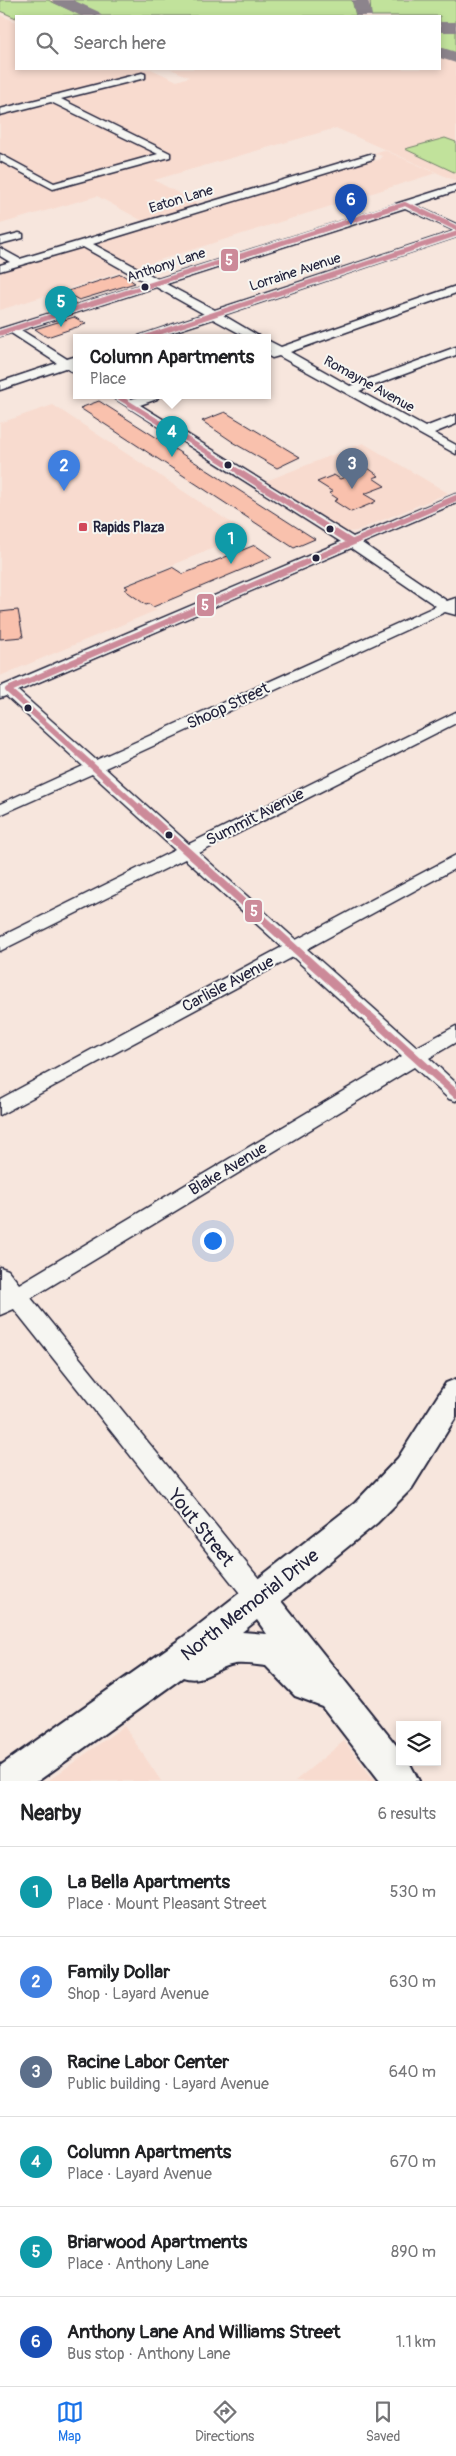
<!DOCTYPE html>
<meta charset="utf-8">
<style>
:root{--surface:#fff;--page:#f6f6f6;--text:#202124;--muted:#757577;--line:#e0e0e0;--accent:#1a73e8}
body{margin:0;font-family:Pangolin,sans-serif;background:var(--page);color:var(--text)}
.controls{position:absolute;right:15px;bottom:15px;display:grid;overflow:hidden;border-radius:0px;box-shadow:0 2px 8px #0003}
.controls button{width:45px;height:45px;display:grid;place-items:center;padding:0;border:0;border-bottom:1px solid var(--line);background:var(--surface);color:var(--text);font:25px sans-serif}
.you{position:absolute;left:212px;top:1240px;width:18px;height:18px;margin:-12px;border:4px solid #fff;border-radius:50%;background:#1a73e8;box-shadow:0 0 0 8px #1a73e833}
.badge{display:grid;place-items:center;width:32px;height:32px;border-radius:50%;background:var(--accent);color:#fff;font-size:16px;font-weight:700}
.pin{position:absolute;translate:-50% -41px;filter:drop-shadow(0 1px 2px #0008)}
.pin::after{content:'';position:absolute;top:26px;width:18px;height:15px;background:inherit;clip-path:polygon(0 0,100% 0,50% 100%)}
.popup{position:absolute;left:73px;top:334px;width:198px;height:65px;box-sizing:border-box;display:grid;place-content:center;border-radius:0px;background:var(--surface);filter:drop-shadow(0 1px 4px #0005);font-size:16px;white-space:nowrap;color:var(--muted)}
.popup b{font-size:19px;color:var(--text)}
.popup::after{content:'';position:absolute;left:50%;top:100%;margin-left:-10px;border:10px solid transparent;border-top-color:var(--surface)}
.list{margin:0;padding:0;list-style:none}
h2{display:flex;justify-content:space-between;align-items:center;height:65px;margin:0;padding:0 20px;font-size:21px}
h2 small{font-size:16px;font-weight:400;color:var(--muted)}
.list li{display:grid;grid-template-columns:32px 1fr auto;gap:15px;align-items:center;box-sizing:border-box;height:90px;padding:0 20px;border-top:1px solid var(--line)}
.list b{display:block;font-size:19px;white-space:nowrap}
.list p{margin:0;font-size:16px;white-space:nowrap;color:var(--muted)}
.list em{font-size:16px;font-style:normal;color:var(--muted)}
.icon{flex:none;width:28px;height:28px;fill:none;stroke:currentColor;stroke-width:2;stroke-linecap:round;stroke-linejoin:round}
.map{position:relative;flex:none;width:456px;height:1781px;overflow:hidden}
.search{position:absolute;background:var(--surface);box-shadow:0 2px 8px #0003;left:15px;right:15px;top:15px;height:55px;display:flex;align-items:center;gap:12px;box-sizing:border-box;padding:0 18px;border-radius:0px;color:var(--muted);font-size:19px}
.sheet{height:605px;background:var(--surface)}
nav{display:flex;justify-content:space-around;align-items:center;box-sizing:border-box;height:70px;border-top:1px solid var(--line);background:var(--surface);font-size:14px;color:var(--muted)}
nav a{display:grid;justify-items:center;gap:2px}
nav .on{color:var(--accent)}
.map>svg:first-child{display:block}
.built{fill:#f8dbcf}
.green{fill:#c1e29b;stroke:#72826b}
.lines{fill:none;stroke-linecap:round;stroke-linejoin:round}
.taxiway{fill:#8c848c;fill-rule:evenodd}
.building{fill:#f9c1ad;stroke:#22223b}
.minor-casing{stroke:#22223b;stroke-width:3}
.major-casing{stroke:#22223b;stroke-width:4}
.minor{fill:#f6f6f2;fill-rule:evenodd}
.major{fill:#f6f6f2;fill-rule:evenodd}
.bus-1-far3-casing{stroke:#f6f6f2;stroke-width:5.5}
.bus-1-far2-casing{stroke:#f6f6f2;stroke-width:8}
.bus-1-far1-casing{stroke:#f6f6f2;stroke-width:9}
.bus-1-casing{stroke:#f6f6f2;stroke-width:12}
.bus-1-far3{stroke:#cc8a99;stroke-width:4}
.bus-1-far2{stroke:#cc8a99;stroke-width:5}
.bus-1-far1{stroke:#cc8a99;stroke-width:6}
.bus-1{stroke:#cc8a99;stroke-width:8}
.bus-dot{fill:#22223b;stroke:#f6f6f2;stroke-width:2}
.poi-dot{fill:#d1495b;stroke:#f6f6f2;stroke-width:2}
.labels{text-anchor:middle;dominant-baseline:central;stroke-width:4;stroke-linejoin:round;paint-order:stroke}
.far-street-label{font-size:14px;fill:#22223b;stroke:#f6f6f2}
.far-poi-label{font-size:14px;font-weight:bold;fill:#22223b;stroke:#f6f6f2;text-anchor:start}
.street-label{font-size:16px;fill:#22223b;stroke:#f6f6f2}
.near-street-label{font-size:19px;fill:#22223b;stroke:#f6f6f2}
.line-badge{stroke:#f6f6f2;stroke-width:2}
.badge-label{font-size:14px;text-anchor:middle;font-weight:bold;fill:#fff}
</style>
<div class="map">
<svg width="456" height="1781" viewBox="0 0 456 1781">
<rect width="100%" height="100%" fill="#f7e6dd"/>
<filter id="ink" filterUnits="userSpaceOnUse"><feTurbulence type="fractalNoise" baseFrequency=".02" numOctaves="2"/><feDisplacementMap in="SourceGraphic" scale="10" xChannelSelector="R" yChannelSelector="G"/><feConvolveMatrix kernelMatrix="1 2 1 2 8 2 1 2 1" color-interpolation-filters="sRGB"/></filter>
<g filter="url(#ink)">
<path class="built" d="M 1,0 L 456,0 L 456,181 L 336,128 L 154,180 L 206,208 L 358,162 L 379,160 L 382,156 L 374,153 L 384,150 L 436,173 L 0,310 L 0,270 L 150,225 L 97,196 L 0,224 L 0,15 L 16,22 L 16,69 L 151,69 L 177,81 L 189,77 L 171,69 L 440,69 L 440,16 L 16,16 L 16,20 L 0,12 Z
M 53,405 L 248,534 L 124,585 L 157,610 L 0,676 L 0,423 Z
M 363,443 L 448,493 L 356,531 L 347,532 L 266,481 Z
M 124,1726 L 161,1781 L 48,1781 Z
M 344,1741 L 375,1781 L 295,1781 Z"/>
<path class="green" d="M 0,0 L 48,0 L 84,16 L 16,16 L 16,18 L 0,11 Z
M 73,0 L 352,0 L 356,16 L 102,16 L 75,5 Z
M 370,0 L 456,0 L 456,25 L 440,25 L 440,16 L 371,16 Z
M 440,29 L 456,29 L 456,55 L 440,49 Z
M 445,138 L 456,142 L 456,173 L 405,149 Z"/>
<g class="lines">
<path class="taxiway" d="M 52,0 L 73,0 L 99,12 L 101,16 L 81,16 L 54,3 Z
M 352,0 L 368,0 L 372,16 L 356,16 Z
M 440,22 L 456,22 L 456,32 L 440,32 Z
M 440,47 L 456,52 L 456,63 L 440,58 Z"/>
</g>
<path class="building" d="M 121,274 L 135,283 L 79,300 L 65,292 Z
M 74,317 L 86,324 L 47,337 L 35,329 Z
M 99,401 L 154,436 L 315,539 L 294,548 L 80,408 Z
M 225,412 L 300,457 L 277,468 L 232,442 L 233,442 L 202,421 Z
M 368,468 L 379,476 L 373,478 L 385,486 L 364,494 L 376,501 L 373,503 L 351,512 L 334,501 L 338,499 L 329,493 L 333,492 L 317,482 L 334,475 L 340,479 Z
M 255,545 L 272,557 L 153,607 L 149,604 L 146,605 L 125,590 L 128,588 L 125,586 L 172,567 L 183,574 Z
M 18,610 L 23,637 L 0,639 L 0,612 Z"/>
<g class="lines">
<defs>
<path id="minor" d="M 142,73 L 145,74 L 145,78 L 61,99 L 170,153 L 170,157 L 53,189 L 0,161 L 0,154 L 54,183 L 158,154 L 51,102 L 0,115 L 0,109 Z
M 370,154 L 373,155 L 373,159 L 93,244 L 158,279 L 456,185 L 456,191 L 414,205 L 456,224 L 456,237 L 223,315 L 262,338 L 248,338 L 213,319 L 154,338 L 137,338 L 139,336 L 204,314 L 156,287 L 21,330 L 67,359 L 77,356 L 77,371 L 73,372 L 65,368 L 0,390 L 0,382 L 57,363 L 11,333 L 0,336 L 0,329 L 147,283 L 83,247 L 0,271 L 0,265 L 10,262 L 0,256 L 0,248 L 20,259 ZM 405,208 L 455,231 L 215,310 L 166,284 Z
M 19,233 L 23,234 L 23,238 L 0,244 L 0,238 Z
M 456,286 L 456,293 L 290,352 L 350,386 L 456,347 L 456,355 L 359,391 L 425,427 L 456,415 L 456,424 L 434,433 L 456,445 L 456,454 L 279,356 L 272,358 L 267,355 L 270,351 L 267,349 L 267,340 L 281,347 Z
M 111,396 L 125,396 L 131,399 L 142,396 L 159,396 L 157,399 L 140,405 L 353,537 L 456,494 L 456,503 L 362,543 L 447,601 L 456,598 L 456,615 L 445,612 L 105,768 L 189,844 L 456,712 L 456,723 L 199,853 L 296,940 L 456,855 L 456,868 L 307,949 L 417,1047 L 456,1026 L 456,1042 L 429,1058 L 456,1083 L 456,1101 L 449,1099 L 414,1067 L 31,1298 L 269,1591 L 272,1599 L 269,1607 L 260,1611 L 251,1607 L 14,1309 L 0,1315 L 0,1267 L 8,1270 L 19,1284 L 402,1056 L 293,957 L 0,1115 L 0,1099 L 282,947 L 185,859 L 0,951 L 0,937 L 175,850 L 92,774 L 0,815 L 0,804 L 83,766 L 6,696 L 0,698 L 0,687 L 341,542 ZM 351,548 L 436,606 L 96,760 L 18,691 Z"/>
<path id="major" d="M 456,1379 L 456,1417 L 412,1488 L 377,1523 L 281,1601 L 400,1750 L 400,1762 L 409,1762 L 419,1781 L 380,1781 L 322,1706 L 295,1696 L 266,1666 C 256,1665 245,1663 235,1664 C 216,1667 203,1684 183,1677 L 38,1781 L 0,1781 L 0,1766 L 182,1638 L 355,1503 L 398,1458 L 446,1383 ZM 257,1620 L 267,1634 L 242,1632 Z"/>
</defs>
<use href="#minor" class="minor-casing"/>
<use href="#major" class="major-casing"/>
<use href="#minor" class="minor"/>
<use href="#major" class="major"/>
<defs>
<path id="bus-1-far3" d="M 390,209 L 405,204 L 415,209"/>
<path id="bus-1-far2" d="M 412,207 L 456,228
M 0,333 L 394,207
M 143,338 L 456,234
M 117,396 L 241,473"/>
<path id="bus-1-far1" d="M 239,472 L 351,542
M 141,810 L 8,690 L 456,498"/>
<path id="bus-1" d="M 139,808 L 456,1094"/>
</defs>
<use href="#bus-1-far3" class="bus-1-far3-casing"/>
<use href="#bus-1-far2" class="bus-1-far2-casing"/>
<use href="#bus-1-far1" class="bus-1-far1-casing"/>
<use href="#bus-1" class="bus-1-casing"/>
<use href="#bus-1-far3" class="bus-1-far3"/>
<use href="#bus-1-far2" class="bus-1-far2"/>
<use href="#bus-1-far1" class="bus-1-far1"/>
<use href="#bus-1" class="bus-1"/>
</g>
</g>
<g class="bus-dot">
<circle cx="145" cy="287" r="4.5"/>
<circle cx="228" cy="465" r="4.5"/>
<circle cx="330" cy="529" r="4.5"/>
<circle cx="316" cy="558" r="4.5"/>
<circle cx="28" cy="708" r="4.5"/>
<circle cx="169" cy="835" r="4.5"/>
</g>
<rect class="poi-dot" x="78" y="522" width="10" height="10" rx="2.5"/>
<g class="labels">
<g class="far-street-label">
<text transform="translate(181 199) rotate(-17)">Eaton Lane</text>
<text transform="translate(166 265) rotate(-18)">Anthony Lane</text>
<text transform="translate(295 272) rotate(-18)">Lorraine Avenue</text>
<text transform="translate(369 384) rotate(29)">Romayne Avenue</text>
</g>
<g class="far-poi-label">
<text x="93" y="527">Rapids Plaza</text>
</g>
<g class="street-label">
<text transform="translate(228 706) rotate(-25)">Shoop Street</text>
<text transform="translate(255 817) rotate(-27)">Summit Avenue</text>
<text transform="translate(228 984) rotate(-28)">Carlisle Avenue</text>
<text transform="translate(228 1169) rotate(-31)">Blake Avenue</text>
</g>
<g class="near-street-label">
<text transform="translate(201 1528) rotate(51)">Yout Street</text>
<text transform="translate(250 1605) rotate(-38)">North Memorial Drive</text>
</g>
</g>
<g class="line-badge">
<rect x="220" y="248" width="19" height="24" rx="5" fill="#cc8a99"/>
<rect x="196" y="593" width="19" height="24" rx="5" fill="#cc8a99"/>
<rect x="244" y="899" width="19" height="24" rx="5" fill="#cc8a99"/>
</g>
<g class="badge-label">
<text x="229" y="265">5</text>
<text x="205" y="610">5</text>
<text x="254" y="916">5</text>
</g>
</svg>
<div class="controls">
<button><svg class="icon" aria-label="layers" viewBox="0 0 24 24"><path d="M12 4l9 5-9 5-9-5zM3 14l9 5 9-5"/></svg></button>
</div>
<div class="you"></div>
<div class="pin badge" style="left:231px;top:564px;background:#0f9aa8">1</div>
<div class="pin badge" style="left:64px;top:491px;background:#3f7fe0">2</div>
<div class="pin badge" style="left:352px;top:489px;background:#5c6f8a">3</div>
<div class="pin badge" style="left:172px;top:457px;background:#0f9aa8">4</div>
<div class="popup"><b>Column Apartments</b>Place</div>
<div class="pin badge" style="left:61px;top:327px;background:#0f9aa8">5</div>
<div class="pin badge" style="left:351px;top:225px;background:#1a4fb4">6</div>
<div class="search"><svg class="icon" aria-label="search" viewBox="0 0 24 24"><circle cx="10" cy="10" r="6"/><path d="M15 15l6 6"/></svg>Search here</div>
</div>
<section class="sheet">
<h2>Nearby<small>6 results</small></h2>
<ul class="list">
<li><span class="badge" style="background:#0f9aa8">1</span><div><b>La Bella Apartments</b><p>Place · Mount Pleasant Street</p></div><em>530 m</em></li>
<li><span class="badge" style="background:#3f7fe0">2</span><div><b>Family Dollar</b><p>Shop · Layard Avenue</p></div><em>630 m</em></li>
<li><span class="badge" style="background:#5c6f8a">3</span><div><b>Racine Labor Center</b><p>Public building · Layard Avenue</p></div><em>640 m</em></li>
<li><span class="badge" style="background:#0f9aa8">4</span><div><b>Column Apartments</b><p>Place · Layard Avenue</p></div><em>670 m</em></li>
<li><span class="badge" style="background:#0f9aa8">5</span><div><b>Briarwood Apartments</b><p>Place · Anthony Lane</p></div><em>890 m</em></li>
<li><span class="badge" style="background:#1a4fb4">6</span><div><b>Anthony Lane And Williams Street</b><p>Bus stop · Anthony Lane</p></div><em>1.1 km</em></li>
</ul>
</section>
<nav>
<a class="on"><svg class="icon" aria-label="map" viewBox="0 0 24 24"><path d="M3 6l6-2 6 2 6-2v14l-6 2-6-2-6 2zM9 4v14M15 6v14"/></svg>Map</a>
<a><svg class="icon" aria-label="directions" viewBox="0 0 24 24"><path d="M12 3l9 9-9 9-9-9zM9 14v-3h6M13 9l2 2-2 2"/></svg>Directions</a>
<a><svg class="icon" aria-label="saved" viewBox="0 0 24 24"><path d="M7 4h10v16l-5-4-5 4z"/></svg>Saved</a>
</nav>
